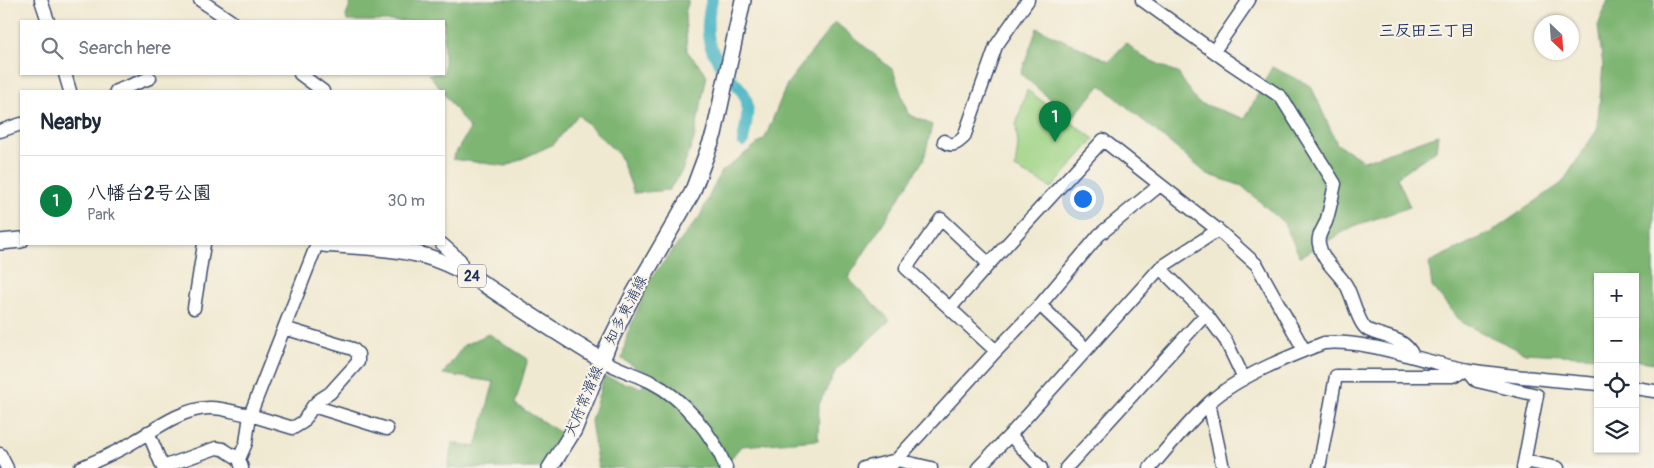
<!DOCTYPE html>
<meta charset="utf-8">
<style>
:root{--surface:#fff;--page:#f2f2f3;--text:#1f2937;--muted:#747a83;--line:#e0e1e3;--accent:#0b8043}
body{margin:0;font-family:Pangolin,"Klee One",sans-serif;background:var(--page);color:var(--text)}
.controls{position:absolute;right:15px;bottom:15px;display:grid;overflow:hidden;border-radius:0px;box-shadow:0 1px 4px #0004}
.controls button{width:45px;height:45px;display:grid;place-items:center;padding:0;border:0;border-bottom:1px solid var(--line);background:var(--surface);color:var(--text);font:25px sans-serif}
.compass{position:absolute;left:1534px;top:15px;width:45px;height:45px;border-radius:50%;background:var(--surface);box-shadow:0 1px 4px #0004;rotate:155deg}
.you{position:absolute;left:1082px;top:198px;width:18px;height:18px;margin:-12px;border:4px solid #fff;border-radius:50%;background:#1a73e8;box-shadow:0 0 0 8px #1a73e833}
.badge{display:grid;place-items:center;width:32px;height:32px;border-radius:50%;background:var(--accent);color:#fff;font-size:16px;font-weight:700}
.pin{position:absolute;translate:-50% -41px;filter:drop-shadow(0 1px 2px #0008)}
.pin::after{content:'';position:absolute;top:26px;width:18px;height:15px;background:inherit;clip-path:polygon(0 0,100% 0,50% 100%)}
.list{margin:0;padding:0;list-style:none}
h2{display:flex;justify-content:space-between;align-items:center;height:65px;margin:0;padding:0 20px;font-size:21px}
h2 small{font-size:16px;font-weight:400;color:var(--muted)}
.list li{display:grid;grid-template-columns:32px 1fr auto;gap:15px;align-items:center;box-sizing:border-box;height:90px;padding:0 20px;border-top:1px solid var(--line)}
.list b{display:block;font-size:19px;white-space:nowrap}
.list p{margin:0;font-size:16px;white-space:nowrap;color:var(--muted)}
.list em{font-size:16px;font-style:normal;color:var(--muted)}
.icon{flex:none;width:28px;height:28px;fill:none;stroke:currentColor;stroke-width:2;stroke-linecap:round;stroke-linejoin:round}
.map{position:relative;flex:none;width:1654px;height:468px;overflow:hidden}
.search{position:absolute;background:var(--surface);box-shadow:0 1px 4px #0004;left:20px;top:20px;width:425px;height:55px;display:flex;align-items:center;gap:12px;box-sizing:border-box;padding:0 18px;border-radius:0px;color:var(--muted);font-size:19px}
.panel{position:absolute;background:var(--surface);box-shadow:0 1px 4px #0004;left:20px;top:90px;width:425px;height:155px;border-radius:0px}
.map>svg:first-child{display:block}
.green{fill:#9dd384;stroke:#5c8171}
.forest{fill:#7eb572;stroke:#4c7268}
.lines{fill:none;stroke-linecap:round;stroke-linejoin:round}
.canal{stroke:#49b6c5;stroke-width:12}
.minor-casing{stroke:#3b4b6f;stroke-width:15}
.major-casing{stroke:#3b4b6f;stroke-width:18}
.minor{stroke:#fff;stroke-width:12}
.major{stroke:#fff;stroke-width:15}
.labels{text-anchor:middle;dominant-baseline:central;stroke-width:4.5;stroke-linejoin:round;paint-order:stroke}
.shield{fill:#f7f3e8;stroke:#5d6a87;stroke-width:1}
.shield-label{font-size:14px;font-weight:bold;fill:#1b2f5e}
.street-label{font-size:15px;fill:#1b2f5e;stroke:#f7f3e8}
.neighbourhood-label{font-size:16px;font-weight:bold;fill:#1b2f5e;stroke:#f7f3e8}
</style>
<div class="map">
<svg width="1654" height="468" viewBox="0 0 1654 468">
<rect width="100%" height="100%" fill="#f7f3e8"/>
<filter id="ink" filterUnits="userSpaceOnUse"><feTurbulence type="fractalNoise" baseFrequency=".02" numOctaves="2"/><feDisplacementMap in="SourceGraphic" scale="10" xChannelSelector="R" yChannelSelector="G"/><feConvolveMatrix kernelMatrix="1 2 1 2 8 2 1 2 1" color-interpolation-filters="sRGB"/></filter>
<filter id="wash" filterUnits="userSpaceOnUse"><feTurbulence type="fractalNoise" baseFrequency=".0096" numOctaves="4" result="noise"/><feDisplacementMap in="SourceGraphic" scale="20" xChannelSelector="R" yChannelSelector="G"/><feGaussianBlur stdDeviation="1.12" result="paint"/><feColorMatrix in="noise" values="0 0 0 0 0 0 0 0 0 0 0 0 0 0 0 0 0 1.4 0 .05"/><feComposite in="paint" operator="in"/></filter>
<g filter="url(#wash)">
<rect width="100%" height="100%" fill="#f0e9d1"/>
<path class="green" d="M 1027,90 L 1094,139 L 1052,188 L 1015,168 L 1018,145 L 1016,125 Z"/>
<path class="forest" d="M 352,0 L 689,0 L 685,13 L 687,51 L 707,75 L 694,139 L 682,171 L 669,190 L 634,193 L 620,156 L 578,115 L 554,144 L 506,166 L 452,159 L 470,129 L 444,94 L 444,91 L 442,91 L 429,74 L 444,74 L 444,21 L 347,21 L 346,16 Z
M 1608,0 L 1654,0 L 1654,363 L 1635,360 L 1635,277 L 1598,277 L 1598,357 L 1525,353 L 1462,323 L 1432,287 L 1429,262 L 1490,233 L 1562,183 L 1597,130 L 1603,66 L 1598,26 Z
M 835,22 L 893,70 L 908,114 L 932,125 L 924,159 L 848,278 L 890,320 L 836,370 L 819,404 L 818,440 L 741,446 L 723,468 L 598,468 L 591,421 L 604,377 L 642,388 L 647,374 L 622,359 L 627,335 L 651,278 L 700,216 L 720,173 L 765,138 L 787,84 Z
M 1037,28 L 1109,61 L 1126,43 L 1143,57 L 1178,73 L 1197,102 L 1245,119 L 1272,67 L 1311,86 L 1337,144 L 1364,161 L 1438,135 L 1436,150 L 1397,177 L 1410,207 L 1354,226 L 1300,257 L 1284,223 L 1242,186 L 1207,174 L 1101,85 L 1072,118 L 1021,74 Z
M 489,334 L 528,359 L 515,404 L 561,433 L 542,468 L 448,468 L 452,443 L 476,447 L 494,382 L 443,374 L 464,345 Z"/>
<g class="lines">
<path class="canal" d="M 712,0 C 702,37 709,52 733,81 C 739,87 746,94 747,103 C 749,115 745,129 743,141"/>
</g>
</g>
<g filter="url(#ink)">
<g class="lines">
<defs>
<path id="minor" d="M 41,0 L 48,21
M 200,0 L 231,21
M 1142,0 L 1227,61 L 1281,97 L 1335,184 C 1332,197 1330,210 1326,222 C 1323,229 1317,236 1319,244 C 1322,261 1337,271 1346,285 C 1353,296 1358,325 1368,330 C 1385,338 1405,337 1413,356
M 1214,51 L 1249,0
M 65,74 L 70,91
M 300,74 L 323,91
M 116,91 L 150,78
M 0,131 L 21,124
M 944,141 C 952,148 958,143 964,137 L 996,46 L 1028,0
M 442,244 L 460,260 L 462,270
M 1040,305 L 1086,349
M 194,308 L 204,244
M 950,308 L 989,264
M 1206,314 L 1226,341 L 1244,379
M 284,328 L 353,349 L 358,354 L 358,362 L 330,393 L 319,400 L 313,406 L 387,429
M 996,351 L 906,268 L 941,219 L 989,264 L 1103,140 L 1218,230 L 1257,265 L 1304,350
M 602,360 C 617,369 635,374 651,382 C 683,398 713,434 726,468
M 1468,370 L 1477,381 L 1537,395 L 1523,468
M 1635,388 L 1654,391
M 1209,403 L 1223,468
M 148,432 L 163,468
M 1010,435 L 1041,468
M 0,454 L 7,468
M 1525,461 L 1558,468
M 163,467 L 216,448 L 223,449 L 239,459
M 80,468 C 98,460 118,452 135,441 C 157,428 182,409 208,408 C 223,407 235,413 250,415 L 317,244
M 242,468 L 239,459 L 246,443 L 250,415 L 293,428 L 303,422 L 313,406
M 864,468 L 897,460 L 931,468
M 889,468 L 996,351 L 1040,305 L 1099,235 L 1160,185
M 978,468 L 1010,435 L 1160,268 L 1218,230
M 1066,468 L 1206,314 L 1160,268
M 1150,468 C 1169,446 1188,423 1209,403 C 1235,378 1289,356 1324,343 C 1370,339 1424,363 1469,370 C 1512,377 1555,380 1598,384
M 1319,468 L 1336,376 L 1453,376 L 1468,370"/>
<path id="major" d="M 0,242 L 21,240
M 323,244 C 357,247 391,247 425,256 C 460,266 488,287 518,307 C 546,325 573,343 602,360
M 550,468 L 574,430 L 609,343 L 633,295 L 692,193 L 714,134 L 743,0"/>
</defs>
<use href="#minor" class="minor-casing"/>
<use href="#major" class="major-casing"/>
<use href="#minor" class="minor"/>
<use href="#major" class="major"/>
</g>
</g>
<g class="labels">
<rect class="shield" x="458" y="264.5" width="28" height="23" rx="4"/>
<g class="shield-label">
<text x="472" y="276">24</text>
</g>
<g class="street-label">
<text transform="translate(626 310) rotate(-63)">知多東浦線</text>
<text transform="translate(584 401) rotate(-67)">大府常滑線</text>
</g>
<g class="neighbourhood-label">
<text x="1427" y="31">三反田三丁目</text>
</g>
</g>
</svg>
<div class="controls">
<button>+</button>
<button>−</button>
<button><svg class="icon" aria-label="locate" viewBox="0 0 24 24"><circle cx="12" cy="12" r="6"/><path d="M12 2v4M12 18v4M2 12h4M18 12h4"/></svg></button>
<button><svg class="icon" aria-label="layers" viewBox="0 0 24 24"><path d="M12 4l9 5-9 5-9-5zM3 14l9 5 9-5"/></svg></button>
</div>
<svg class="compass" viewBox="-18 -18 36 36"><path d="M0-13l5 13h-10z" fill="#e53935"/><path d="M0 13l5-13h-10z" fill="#747a83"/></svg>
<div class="you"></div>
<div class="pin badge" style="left:1055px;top:142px">1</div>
<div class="search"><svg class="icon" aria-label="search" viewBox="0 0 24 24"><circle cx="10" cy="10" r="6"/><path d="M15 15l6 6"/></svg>Search here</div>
<section class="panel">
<h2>Nearby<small></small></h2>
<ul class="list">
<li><span class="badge">1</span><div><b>八幡台2号公園</b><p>Park</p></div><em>30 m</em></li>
</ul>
</section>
</div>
